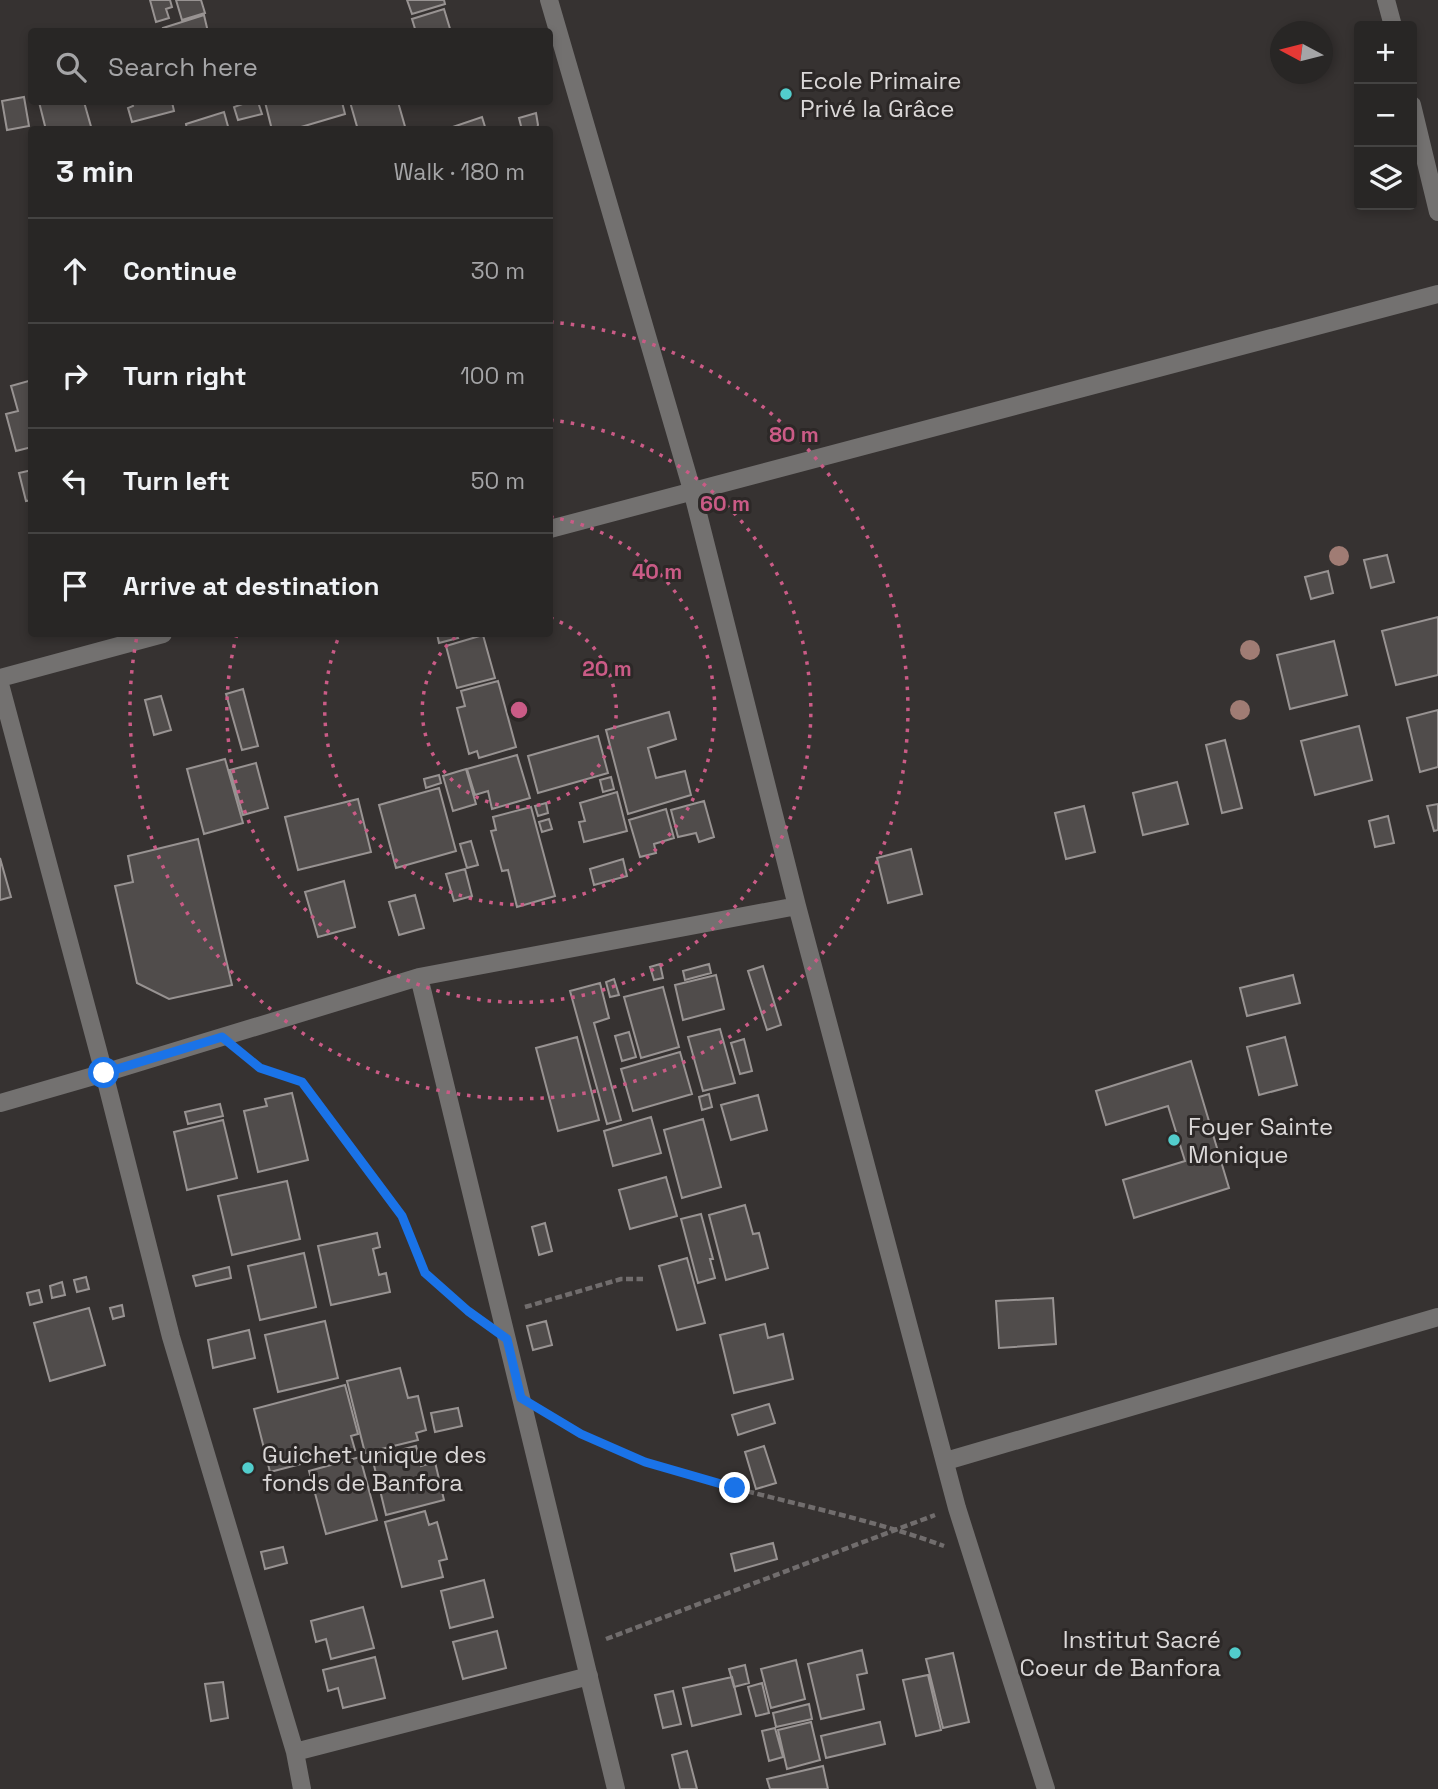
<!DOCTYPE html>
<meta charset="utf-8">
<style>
:root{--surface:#282625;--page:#302e2d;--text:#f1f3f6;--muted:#a5a5a7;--line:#444342}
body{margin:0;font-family:"Space Grotesk",sans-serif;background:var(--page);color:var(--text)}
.controls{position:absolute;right:21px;top:21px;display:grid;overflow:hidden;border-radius:7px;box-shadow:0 4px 10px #0003}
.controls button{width:63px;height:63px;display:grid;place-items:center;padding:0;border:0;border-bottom:2px solid var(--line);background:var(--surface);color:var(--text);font:35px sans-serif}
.compass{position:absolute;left:1270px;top:21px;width:63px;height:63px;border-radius:50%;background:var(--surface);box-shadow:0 4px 10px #0003;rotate:277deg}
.stop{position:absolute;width:21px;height:21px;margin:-16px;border:5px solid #1a73e8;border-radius:50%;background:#fff}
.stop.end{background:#1a73e8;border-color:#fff;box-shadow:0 2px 7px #0008}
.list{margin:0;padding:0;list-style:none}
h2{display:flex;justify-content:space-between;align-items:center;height:91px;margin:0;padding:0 28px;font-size:30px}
h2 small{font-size:23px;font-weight:400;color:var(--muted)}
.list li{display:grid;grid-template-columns:46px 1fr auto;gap:21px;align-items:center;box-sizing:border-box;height:105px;padding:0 28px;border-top:2px solid var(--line)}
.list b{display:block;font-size:26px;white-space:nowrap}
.list em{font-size:23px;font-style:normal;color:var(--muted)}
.icon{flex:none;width:38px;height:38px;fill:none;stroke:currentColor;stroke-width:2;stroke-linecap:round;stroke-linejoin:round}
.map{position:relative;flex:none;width:1438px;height:1789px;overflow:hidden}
.search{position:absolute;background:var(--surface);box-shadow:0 4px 10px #0003;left:28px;top:28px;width:525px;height:77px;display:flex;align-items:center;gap:18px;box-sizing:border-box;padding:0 24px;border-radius:7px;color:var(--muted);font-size:26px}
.panel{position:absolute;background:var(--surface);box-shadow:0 4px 10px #0003;left:28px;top:126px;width:525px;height:511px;border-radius:7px}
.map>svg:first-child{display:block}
.building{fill:#504c4b;stroke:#989392;stroke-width:2}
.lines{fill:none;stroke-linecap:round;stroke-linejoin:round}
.path{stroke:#716d6d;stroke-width:4.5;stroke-dasharray:7 3.5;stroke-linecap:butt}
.minor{stroke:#737170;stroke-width:18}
.tree{fill:#a07c74}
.route{stroke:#1a73e8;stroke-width:9}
.ring{fill:none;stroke:#ca5b86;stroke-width:3.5;stroke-dasharray:3.5 7}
.poi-dot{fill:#52cdcc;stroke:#2c2827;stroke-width:2.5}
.labels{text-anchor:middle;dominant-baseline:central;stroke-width:6;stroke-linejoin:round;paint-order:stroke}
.poi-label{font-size:24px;fill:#dad7d7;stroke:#2c2827;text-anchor:start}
.centre{fill:#ca5b86;stroke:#2c2827;stroke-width:3.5}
.ring-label{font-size:21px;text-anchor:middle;font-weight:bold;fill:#ca5b86;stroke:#2c2827;stroke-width:6;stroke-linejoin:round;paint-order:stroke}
</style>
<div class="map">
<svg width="1438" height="1789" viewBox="0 0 1438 1789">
<rect width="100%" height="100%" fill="#363231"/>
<path class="building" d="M 150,0 L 170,0 L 172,7 L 166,9 L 169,18 L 156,22 Z
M 176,0 L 201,0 L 205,13 L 182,20 Z
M 407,0 L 444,0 L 445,4 L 412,14 Z
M 444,9 L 451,32 L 416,32 L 412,19 Z
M 204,15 L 208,32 L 164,32 L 163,28 Z
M 24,97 L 29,126 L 7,130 L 2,101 Z
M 39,102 L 84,102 L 92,130 L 46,130 Z
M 132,102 L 172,102 L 174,111 L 132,122 L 128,108 L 133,106 Z
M 248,102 L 258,102 L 262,114 L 238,120 L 234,107 Z
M 265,102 L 342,102 L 345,114 L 291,130 L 272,130 Z
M 350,102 L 398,102 L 406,130 L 358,130 Z
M 224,112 L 229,130 L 187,130 L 186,124 Z
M 536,113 L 538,125 L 536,130 L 522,130 L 519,118 Z
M 482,117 L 486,130 L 444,130 Z
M 32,380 L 32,447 L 16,451 L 6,414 L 18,411 L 11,386 Z
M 32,470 L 32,500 L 26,501 L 19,473 Z
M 1387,555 L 1394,582 L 1371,588 L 1364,560 Z
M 1328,571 L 1333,593 L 1311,599 L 1305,577 Z
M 1438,617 L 1438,675 L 1396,685 L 1382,631 Z
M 437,634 L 456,634 L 458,638 L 439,643 Z
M 483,635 L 495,678 L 457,688 L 446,646 Z
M 1334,641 L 1347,695 L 1290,709 L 1277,655 Z
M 498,681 L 516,747 L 479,758 L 477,751 L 469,754 L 457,708 L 465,706 L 461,691 Z
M 243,689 L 258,746 L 242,750 L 226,694 Z
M 161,696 L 171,730 L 154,735 L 145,700 Z
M 1438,710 L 1438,767 L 1420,772 L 1407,718 Z
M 669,712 L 676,739 L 648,748 L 656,778 L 685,771 L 691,795 L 628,814 L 606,730 Z
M 1359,726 L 1372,780 L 1315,795 L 1301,741 Z
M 598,736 L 608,773 L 538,793 L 528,756 Z
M 1225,740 L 1242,808 L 1222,813 L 1206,745 Z
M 517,755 L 530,798 L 492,809 L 488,791 L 475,795 L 467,769 Z
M 225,759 L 243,823 L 204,834 L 187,769 Z
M 256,763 L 268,808 L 243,815 L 230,770 Z
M 466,769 L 476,804 L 453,811 L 443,776 Z
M 439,775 L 441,783 L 426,788 L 424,779 Z
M 611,777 L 614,789 L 603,792 L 600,780 Z
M 1177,782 L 1188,824 L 1143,835 L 1133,793 Z
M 439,788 L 456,851 L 396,868 L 379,805 Z
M 617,792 L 627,831 L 584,842 L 579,822 L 585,821 L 580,803 Z
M 358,799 L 371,852 L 298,870 L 285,817 Z
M 704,801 L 714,837 L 699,842 L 696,833 L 678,837 L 671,810 Z
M 546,803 L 548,813 L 538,816 L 535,806 Z
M 1438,804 L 1438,830 L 1434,831 L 1427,806 Z
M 1084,806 L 1095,852 L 1066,859 L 1055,813 Z
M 531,807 L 555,896 L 517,907 L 508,870 L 502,871 L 491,831 L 496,830 L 493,817 Z
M 666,809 L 674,838 L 654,844 L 656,853 L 640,857 L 629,820 Z
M 1388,816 L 1394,843 L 1375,847 L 1369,821 Z
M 549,819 L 552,829 L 542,832 L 539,822 Z
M 198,839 L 232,985 L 169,999 L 137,983 L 115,886 L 133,882 L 128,856 Z
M 471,841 L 478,865 L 467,868 L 460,844 Z
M 911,849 L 922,894 L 888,903 L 877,858 Z
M 0,858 L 11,897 L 0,900 Z
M 623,859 L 627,876 L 594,885 L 590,869 Z
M 465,869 L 472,896 L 454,901 L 446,874 Z
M 344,881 L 355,927 L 318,937 L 305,892 Z
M 415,895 L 424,928 L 399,935 L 389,902 Z
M 660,964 L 663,978 L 654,980 L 650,967 Z
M 709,964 L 711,973 L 685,980 L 683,971 Z
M 763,966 L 781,1025 L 767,1030 L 748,971 Z
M 716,975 L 724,1009 L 683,1020 L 675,985 Z
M 1293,975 L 1300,1003 L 1247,1016 L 1240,988 Z
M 614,979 L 619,995 L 610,997 L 606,982 Z
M 600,983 L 609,1018 L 594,1023 L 621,1120 L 607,1124 L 570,991 Z
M 663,987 L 679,1047 L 641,1058 L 624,997 Z
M 720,1029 L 735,1083 L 703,1091 L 688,1037 Z
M 629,1032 L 636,1057 L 622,1061 L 615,1036 Z
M 577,1037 L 599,1120 L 558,1131 L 536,1048 Z
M 1285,1037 L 1297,1085 L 1259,1095 L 1247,1047 Z
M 744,1039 L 752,1071 L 740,1074 L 731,1043 Z
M 680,1052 L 692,1094 L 633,1111 L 621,1069 Z
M 1191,1061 L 1229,1188 L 1134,1218 L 1123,1180 L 1185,1161 L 1168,1106 L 1106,1125 L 1096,1091 Z
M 292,1093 L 308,1160 L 258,1172 L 244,1111 L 267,1106 L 265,1099 Z
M 709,1094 L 712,1107 L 702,1110 L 699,1097 Z
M 758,1095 L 767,1130 L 731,1140 L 721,1105 Z
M 220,1104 L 223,1116 L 188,1124 L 185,1112 Z
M 651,1117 L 661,1153 L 613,1166 L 604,1131 Z
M 703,1119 L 721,1187 L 682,1198 L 664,1130 Z
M 223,1120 L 237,1178 L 187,1190 L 174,1132 Z
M 666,1177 L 677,1216 L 630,1229 L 619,1190 Z
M 287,1181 L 300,1239 L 232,1255 L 218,1196 Z
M 745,1205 L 753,1234 L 759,1233 L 768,1268 L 726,1280 L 709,1215 Z
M 701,1214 L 713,1259 L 710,1259 L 715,1278 L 698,1283 L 681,1219 Z
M 545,1223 L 552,1251 L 539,1255 L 532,1227 Z
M 377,1233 L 380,1247 L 373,1249 L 379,1275 L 386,1273 L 390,1292 L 331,1305 L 318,1246 Z
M 304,1253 L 316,1307 L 260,1320 L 248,1266 Z
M 687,1258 L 705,1323 L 677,1330 L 659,1266 Z
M 229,1267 L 231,1278 L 196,1286 L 193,1276 Z
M 86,1277 L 89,1289 L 77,1292 L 74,1280 Z
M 62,1282 L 65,1295 L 52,1298 L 50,1286 Z
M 39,1290 L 42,1302 L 30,1305 L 27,1293 Z
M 1053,1298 L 1056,1344 L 999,1348 L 996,1301 Z
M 122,1305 L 124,1316 L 113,1319 L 110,1308 Z
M 89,1308 L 105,1365 L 50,1381 L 34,1323 Z
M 325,1321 L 338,1378 L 278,1392 L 265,1335 Z
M 546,1321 L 552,1345 L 533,1350 L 527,1326 Z
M 765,1324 L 768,1338 L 783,1334 L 793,1379 L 734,1393 L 720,1335 Z
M 249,1330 L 255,1358 L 213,1368 L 208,1340 Z
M 400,1368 L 408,1398 L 418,1396 L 426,1430 L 416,1433 L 418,1440 L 365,1453 L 347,1381 Z
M 345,1385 L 358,1434 L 351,1436 L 355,1450 L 270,1472 L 254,1409 Z
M 769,1404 L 775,1423 L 738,1435 L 732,1415 Z
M 458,1408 L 462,1426 L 435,1432 L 431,1413 Z
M 416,1446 L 421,1466 L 435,1462 L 444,1500 L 386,1515 L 372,1457 Z
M 764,1446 L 776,1483 L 756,1489 L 745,1452 Z
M 360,1457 L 377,1520 L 326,1534 L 309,1471 Z
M 425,1511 L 429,1525 L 437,1522 L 447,1559 L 439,1561 L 443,1577 L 402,1587 L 385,1522 Z
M 773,1543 L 777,1559 L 735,1571 L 731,1554 Z
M 283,1547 L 287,1563 L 265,1569 L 261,1552 Z
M 484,1580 L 493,1617 L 450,1628 L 441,1591 Z
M 363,1607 L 374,1648 L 331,1659 L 326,1639 L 316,1642 L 311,1621 Z
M 497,1631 L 506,1668 L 463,1679 L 453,1642 Z
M 862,1650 L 867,1673 L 857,1675 L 864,1709 L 821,1719 L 808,1664 Z
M 953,1653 L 969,1722 L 943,1728 L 926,1659 Z
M 375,1657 L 385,1698 L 343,1708 L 338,1688 L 328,1691 L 323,1670 Z
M 796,1660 L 805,1699 L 771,1708 L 761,1669 Z
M 745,1665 L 749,1683 L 734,1687 L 729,1669 Z
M 928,1675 L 941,1730 L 916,1736 L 903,1680 Z
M 732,1677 L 741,1714 L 692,1726 L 683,1688 Z
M 223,1682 L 228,1718 L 211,1721 L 205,1684 Z
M 762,1683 L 769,1713 L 756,1716 L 748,1687 Z
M 673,1691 L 681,1724 L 663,1728 L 655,1695 Z
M 809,1704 L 812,1719 L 776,1727 L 773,1713 Z
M 811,1722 L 820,1760 L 787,1769 L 778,1730 Z
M 880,1722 L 885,1744 L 826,1758 L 821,1736 Z
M 775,1728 L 783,1757 L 769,1761 L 762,1731 Z
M 687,1751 L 697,1789 L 680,1789 L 672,1755 Z
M 823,1766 L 828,1789 L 770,1789 L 767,1779 Z"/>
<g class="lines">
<path class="path" d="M 244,1055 L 260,1067 L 302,1082 L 402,1216 L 425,1273 L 475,1315
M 525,1307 L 621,1279 L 643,1279
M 552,1416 C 671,1489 814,1498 944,1546
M 606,1639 L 935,1515"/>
<path class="minor" d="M 549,0 L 692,490 L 797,906 L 957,1508 L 1046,1789
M 1386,0 L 1393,26
M 1412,105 L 1438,212
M 550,529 L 1438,294
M 0,678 L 163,634
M 0,684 L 104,1073 L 171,1337 L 295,1752 L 302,1789
M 419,977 L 616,1789
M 0,1103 L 104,1073 L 419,977 L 797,906
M 946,1461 L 1438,1317
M 295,1752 L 589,1676"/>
</g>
<g class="tree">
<circle cx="1339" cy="556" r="10"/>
<circle cx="1250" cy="650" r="10"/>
<circle cx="1240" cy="710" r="10"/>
</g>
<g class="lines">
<path class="route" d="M 104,1073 L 222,1037 L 260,1068 L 302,1082 L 402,1216 L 425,1273 L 468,1311 L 507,1339 L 521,1398 L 581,1434 L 645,1462 L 735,1488"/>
</g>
<g class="ring">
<path d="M550 618A97 97 0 1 1 459 634"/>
<path d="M550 517A195 195 0 1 1 340 634"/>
<path d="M550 420A292 292 0 1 1 237 634"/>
<path d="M550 322A389 389 0 1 1 137 636"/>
</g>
<g class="poi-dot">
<circle cx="786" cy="94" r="7"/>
<circle cx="1174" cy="1140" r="7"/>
<circle cx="248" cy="1468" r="7"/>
<circle cx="1235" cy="1653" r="7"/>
</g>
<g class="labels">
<g class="poi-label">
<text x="800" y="80">Ecole Primaire<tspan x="800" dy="28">Privé la Grâce</tspan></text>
<text x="1188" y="1126">Foyer Sainte<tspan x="1188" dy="28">Monique</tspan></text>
<text x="262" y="1454">Guichet unique des<tspan x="262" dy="28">fonds de Banfora</tspan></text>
<text x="1221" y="1639" text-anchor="end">Institut Sacré<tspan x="1221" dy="28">Coeur de Banfora</tspan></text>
</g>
</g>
<circle cx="519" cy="710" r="10" class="centre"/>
<g class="ring-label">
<text x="794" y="442">80 m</text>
<text x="725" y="511">60 m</text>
<text x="657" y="579">40 m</text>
<text x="607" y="676">20 m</text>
</g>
</svg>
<div class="controls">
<button>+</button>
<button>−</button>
<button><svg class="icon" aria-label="layers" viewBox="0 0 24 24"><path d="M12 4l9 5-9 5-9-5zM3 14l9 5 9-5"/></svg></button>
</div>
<svg class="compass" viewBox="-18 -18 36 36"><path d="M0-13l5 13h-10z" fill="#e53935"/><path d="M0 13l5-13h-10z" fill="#a5a5a7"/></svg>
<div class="stop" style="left:104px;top:1073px"></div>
<div class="stop end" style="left:735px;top:1488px"></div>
<div class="search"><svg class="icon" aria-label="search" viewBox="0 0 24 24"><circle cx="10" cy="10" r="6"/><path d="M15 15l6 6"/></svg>Search here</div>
<section class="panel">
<h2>3 min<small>Walk · 180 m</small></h2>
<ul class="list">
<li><svg class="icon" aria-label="ahead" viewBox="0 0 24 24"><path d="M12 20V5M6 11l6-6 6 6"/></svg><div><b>Continue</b></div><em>30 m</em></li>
<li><svg class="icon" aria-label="right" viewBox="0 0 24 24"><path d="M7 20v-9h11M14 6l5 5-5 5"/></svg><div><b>Turn right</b></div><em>100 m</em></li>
<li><svg class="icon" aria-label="left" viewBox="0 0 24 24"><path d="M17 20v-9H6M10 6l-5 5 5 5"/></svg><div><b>Turn left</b></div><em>50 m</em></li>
<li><svg class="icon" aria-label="arrive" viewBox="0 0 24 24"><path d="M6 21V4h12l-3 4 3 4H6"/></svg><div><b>Arrive at destination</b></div></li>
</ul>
</section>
</div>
